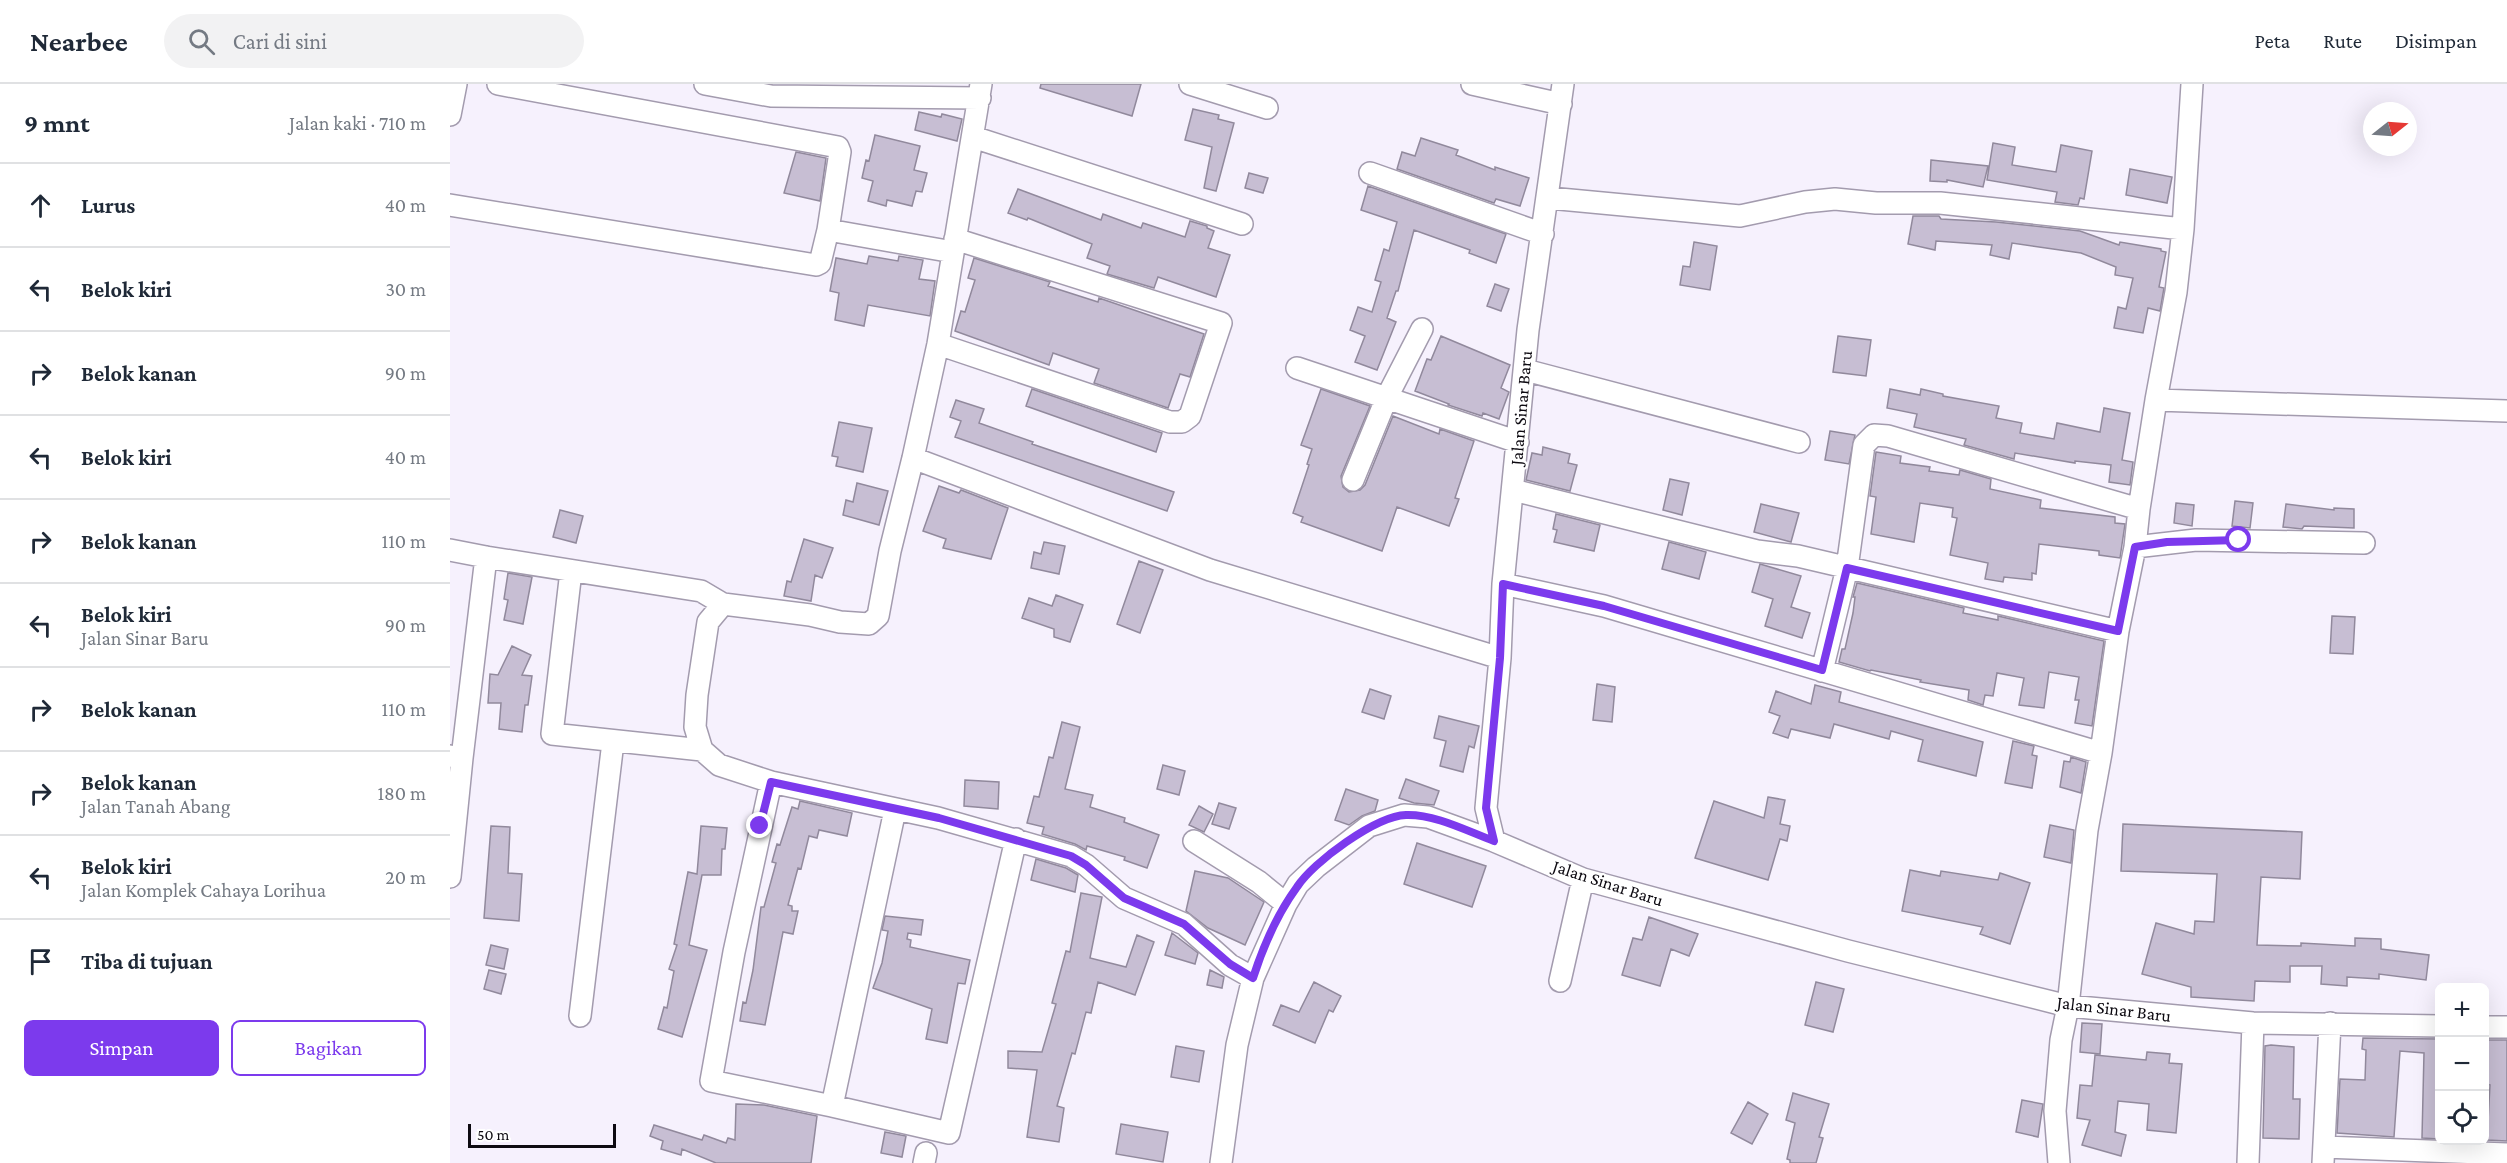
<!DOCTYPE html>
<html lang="id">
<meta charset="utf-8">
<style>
:root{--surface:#fff;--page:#f2f2f3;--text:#1f2937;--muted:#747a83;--line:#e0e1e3;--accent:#7c3aed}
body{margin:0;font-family:"Crimson Pro",serif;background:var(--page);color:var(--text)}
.controls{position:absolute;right:18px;bottom:18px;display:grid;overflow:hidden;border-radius:9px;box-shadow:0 6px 24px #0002}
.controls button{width:54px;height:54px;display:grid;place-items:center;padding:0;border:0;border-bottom:2px solid var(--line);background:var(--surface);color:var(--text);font:30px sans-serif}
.compass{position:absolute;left:1913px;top:18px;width:54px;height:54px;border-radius:50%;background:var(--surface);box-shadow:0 6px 24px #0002;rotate:73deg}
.scale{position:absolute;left:18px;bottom:15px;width:148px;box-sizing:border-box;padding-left:6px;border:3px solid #0d0a11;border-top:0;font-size:16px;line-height:21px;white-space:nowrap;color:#0d0a11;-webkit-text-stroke:4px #fff;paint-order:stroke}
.stop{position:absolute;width:18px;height:18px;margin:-14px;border:4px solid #7c3aed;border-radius:50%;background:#fff}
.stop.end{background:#7c3aed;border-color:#fff;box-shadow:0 2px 6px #0008}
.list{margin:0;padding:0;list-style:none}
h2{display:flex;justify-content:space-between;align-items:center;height:78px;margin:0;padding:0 24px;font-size:26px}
h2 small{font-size:20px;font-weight:400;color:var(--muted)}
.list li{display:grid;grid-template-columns:39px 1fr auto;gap:18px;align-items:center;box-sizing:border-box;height:84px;padding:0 24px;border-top:2px solid var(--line)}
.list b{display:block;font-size:22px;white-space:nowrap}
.list p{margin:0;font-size:20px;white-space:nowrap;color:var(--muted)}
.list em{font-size:20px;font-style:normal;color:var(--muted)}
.actions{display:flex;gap:12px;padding:18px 24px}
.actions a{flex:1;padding:14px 0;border:2px solid var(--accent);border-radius:9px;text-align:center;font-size:21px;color:var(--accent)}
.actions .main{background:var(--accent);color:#fff}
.icon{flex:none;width:33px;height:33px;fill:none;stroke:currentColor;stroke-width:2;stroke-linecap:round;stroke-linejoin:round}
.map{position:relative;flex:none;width:2057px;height:1079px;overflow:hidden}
header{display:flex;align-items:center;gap:36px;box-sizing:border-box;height:84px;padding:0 30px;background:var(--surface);border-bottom:2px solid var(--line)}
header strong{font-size:28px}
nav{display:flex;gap:33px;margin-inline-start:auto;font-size:21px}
.search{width:420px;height:54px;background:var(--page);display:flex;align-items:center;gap:15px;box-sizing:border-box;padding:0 21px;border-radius:33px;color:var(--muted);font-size:22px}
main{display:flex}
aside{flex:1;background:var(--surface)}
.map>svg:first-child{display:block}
.building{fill:#c7bed3;stroke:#91899c;stroke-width:1.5}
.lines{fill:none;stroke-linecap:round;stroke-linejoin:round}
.minor-casing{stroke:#a39bae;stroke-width:24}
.minor{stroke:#fff;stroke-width:21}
.route{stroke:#7c3aed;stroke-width:8}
.labels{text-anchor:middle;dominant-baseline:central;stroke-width:4.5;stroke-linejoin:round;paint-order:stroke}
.street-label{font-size:18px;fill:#0d0a11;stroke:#fff}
</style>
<header>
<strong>Nearbee</strong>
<div class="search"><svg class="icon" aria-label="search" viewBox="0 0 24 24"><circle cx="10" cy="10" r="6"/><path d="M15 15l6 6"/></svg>Cari di sini</div>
<nav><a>Peta</a><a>Rute</a><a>Disimpan</a></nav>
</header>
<main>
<aside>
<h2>9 mnt<small>Jalan kaki · 710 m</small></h2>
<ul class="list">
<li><svg class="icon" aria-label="ahead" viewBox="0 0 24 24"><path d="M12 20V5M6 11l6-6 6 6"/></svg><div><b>Lurus</b></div><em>40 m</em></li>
<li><svg class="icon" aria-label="left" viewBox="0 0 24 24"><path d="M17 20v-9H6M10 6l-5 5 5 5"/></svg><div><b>Belok kiri</b></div><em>30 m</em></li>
<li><svg class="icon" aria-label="right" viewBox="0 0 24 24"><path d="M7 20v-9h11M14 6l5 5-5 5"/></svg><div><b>Belok kanan</b></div><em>90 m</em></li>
<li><svg class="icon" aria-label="left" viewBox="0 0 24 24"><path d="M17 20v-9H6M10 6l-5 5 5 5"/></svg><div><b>Belok kiri</b></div><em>40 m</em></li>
<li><svg class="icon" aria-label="right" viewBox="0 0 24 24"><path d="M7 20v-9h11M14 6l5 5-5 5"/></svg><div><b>Belok kanan</b></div><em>110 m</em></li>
<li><svg class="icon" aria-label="left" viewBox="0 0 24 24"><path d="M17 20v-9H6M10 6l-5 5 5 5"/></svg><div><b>Belok kiri</b><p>Jalan Sinar Baru</p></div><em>90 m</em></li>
<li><svg class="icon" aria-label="right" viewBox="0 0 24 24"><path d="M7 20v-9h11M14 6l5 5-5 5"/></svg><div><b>Belok kanan</b></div><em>110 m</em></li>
<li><svg class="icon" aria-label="right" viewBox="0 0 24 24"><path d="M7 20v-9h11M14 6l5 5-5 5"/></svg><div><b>Belok kanan</b><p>Jalan Tanah Abang</p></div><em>180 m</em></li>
<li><svg class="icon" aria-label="left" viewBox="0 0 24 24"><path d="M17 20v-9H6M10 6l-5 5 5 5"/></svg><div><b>Belok kiri</b><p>Jalan Komplek Cahaya Lorihua</p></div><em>20 m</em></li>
<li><svg class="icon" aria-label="arrive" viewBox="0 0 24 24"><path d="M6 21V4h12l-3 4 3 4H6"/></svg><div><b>Tiba di tujuan</b></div></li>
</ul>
<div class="actions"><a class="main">Simpan</a><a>Bagikan</a></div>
</aside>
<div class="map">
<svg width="2057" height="1079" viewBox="0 0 2057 1079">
<rect width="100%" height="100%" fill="#f6f1fd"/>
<path class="building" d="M 591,0 L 691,0 L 682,32 L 590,4 Z
M 743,25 L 769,31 L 768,35 L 784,39 L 766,107 L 754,104 L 762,63 L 735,56 Z
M 469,28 L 491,33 L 492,30 L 512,35 L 507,57 L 465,46 Z
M 425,51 L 470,62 L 464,86 L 477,89 L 472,108 L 466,107 L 462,122 L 437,116 L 436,122 L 418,117 L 423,97 L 412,94 L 416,76 L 419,77 Z
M 971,54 L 1008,66 L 1006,71 L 1045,86 L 1045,83 L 1079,94 L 1070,122 L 1046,115 L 1044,119 L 947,85 L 952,68 L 965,72 Z
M 1543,59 L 1565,63 L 1562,81 L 1606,88 L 1611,61 L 1642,67 L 1634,115 L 1630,114 L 1628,121 L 1605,118 L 1607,108 L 1537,96 Z
M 346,68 L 376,74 L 370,117 L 334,109 Z
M 1481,76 L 1538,82 L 1533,103 L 1497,96 L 1497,98 L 1480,97 Z
M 1680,85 L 1722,93 L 1717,119 L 1676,111 Z
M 799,89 L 818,94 L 813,109 L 795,104 Z
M 918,102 L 1056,150 L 1046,179 L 1019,169 L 1020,166 L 964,146 L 948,207 L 946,207 L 937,234 L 946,238 L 927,286 L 905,278 L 915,252 L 900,246 L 908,223 L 922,228 L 931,198 L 925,196 L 934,165 L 939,167 L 947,138 L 911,126 Z
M 568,105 L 651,136 L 653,130 L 691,144 L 693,139 L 735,153 L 740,137 L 757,142 L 757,144 L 764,147 L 758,164 L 780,171 L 766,213 L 708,193 L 704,204 L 657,190 L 660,182 L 637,174 L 642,160 L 578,134 L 577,136 L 558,129 Z
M 1463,132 L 1489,132 L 1491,135 L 1546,138 L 1630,147 L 1669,161 L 1670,158 L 1711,165 L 1711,167 L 1716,168 L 1709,203 L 1714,204 L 1710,227 L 1698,224 L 1693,249 L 1664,244 L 1668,223 L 1676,225 L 1683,194 L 1665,191 L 1666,183 L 1631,169 L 1562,159 L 1559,175 L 1540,171 L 1542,161 L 1486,157 L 1485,166 L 1458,160 Z
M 1244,158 L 1267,162 L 1260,206 L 1230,201 L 1233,182 L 1240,183 Z
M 419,172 L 448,177 L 449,172 L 473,176 L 469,195 L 485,197 L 480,232 L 418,221 L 414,242 L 385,236 L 389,209 L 380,207 L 386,174 L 417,180 Z
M 524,174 L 600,198 L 598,202 L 648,218 L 649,214 L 754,250 L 740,293 L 730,290 L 718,324 L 644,299 L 649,285 L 603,269 L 599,281 L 505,247 L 511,227 L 515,228 L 525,196 L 518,194 Z
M 1045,200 L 1059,205 L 1051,227 L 1037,222 Z
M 991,252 L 1060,281 L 1051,304 L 1059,308 L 1049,335 L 1033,329 L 1032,332 L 998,321 L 999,320 L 965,307 L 977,275 L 981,276 Z
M 1388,252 L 1421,256 L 1416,292 L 1383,288 Z
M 582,305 L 712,349 L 706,368 L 576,322 Z
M 871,305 L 920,322 L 891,392 L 893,403 L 899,408 L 910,406 L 915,401 L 943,332 L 989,350 L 990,345 L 1024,357 L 1005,414 L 1009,415 L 999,442 L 947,423 L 932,467 L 851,438 L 853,433 L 843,429 L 859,381 L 857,380 L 862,365 L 851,361 Z
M 1440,305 L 1470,311 L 1471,305 L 1493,310 L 1493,312 L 1549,322 L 1546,334 L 1572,339 L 1570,349 L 1604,355 L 1607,339 L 1650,348 L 1654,324 L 1680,329 L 1672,376 L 1683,378 L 1680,401 L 1659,398 L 1661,381 L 1625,377 L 1625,379 L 1565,369 L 1564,375 L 1514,361 L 1516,355 L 1464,343 L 1467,330 L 1437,324 Z
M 506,316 L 534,325 L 529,339 L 583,358 L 582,360 L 724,408 L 717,427 L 505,353 L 511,337 L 500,333 Z
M 389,338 L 422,344 L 413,388 L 386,382 L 388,373 L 382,372 Z
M 1380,347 L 1405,351 L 1399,380 L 1375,376 Z
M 1093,363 L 1120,370 L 1118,379 L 1127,381 L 1120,407 L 1076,396 L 1082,369 L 1092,371 Z
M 1426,368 L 1451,372 L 1450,379 L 1480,383 L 1479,387 L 1509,391 L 1510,386 L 1541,395 L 1540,405 L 1591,416 L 1590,424 L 1665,433 L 1665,439 L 1675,440 L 1670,474 L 1649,471 L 1649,467 L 1589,460 L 1586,490 L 1582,489 L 1582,496 L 1554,493 L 1553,498 L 1535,495 L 1538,479 L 1500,471 L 1507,434 L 1502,433 L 1503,424 L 1470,419 L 1464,458 L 1421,450 L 1426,413 L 1420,412 Z
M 1220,395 L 1239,399 L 1232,431 L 1213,426 Z
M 407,399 L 438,407 L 429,441 L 393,431 L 396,416 L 403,418 Z
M 489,402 L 509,409 L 511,406 L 558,424 L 541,475 L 493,464 L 496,455 L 473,447 Z
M 1785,417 L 1803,419 L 1800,444 L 1782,442 Z
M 1726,419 L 1744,421 L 1742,442 L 1724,439 Z
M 1311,420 L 1349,429 L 1341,458 L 1304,448 Z
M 1836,420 L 1884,426 L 1884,424 L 1904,425 L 1904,444 L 1854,442 L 1852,445 L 1833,443 Z
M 110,426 L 133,432 L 126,459 L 103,453 Z
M 1106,430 L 1150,441 L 1144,467 L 1104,458 L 1107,446 L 1103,445 Z
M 354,455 L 383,464 L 372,494 L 365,491 L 361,517 L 334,512 L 337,497 L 341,498 Z
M 594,458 L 615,462 L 609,490 L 581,484 L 584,468 L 591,470 Z
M 1219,458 L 1256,468 L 1249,495 L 1212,485 Z
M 689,477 L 713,486 L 690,549 L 667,540 Z
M 1310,480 L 1351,492 L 1341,523 L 1360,529 L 1352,554 L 1315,542 L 1323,515 L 1302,508 Z
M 58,489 L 82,493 L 73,540 L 54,536 L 58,516 L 54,515 Z
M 1407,499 L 1514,524 L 1513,529 L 1548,536 L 1548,532 L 1654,557 L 1642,642 L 1625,639 L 1629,616 L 1625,616 L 1629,593 L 1599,588 L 1594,624 L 1569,621 L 1574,594 L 1547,589 L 1543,612 L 1535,611 L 1533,621 L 1518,616 L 1519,606 L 1470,598 L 1471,596 L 1421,586 L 1420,587 L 1389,578 L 1392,565 L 1395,565 L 1403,529 L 1405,513 L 1403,513 Z
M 606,511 L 633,521 L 620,558 L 604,553 L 604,545 L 572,534 L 579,514 L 602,522 Z
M 1882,532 L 1905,533 L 1903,570 L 1880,569 Z
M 62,562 L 81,571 L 72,591 L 82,592 L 78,621 L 75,621 L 72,648 L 49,645 L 51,619 L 38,619 L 40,590 L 48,591 Z
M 1147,600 L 1165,603 L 1162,638 L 1143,636 Z
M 1365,601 L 1391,608 L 1389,618 L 1533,658 L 1526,692 L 1468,677 L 1473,656 L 1441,647 L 1439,655 L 1384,640 L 1380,654 L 1341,645 L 1338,654 L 1323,649 L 1330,632 L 1319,628 L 1326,607 L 1361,620 Z
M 920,605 L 941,612 L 934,635 L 912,628 Z
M 989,632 L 1029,642 L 1024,664 L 1019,662 L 1013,688 L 990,682 L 996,657 L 984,654 Z
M 612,638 L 630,643 L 615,705 L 643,711 L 640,723 L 675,734 L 674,738 L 709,751 L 697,784 L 674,776 L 675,773 L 637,762 L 636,766 L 625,760 L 592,750 L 594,743 L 577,739 L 584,712 L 589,713 L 599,673 L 603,674 Z
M 1563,657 L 1584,662 L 1582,671 L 1587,672 L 1582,704 L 1555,699 Z
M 1621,673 L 1636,678 L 1631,709 L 1610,703 L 1614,677 L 1620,678 Z
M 713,681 L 735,687 L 729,711 L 707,705 Z
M 956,695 L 989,707 L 984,721 L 964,719 L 949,714 Z
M 515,696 L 549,698 L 548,725 L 514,722 Z
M 896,705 L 928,716 L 925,727 L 912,732 L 899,741 L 885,736 Z
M 1318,713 L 1335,716 L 1330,740 L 1340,742 L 1337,757 L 1330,755 L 1318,796 L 1245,774 L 1264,717 L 1314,734 Z
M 350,717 L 402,729 L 397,752 L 369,746 L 367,754 L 359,752 L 351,785 L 348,784 L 338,821 L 342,822 L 342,827 L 348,827 L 343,850 L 333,848 L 315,941 L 290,937 L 293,918 L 296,919 L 303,886 L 311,823 L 314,823 L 326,779 L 322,778 L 327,760 L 330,761 L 342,723 L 348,725 Z
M 769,719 L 786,724 L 779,745 L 762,740 Z
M 749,722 L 763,730 L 754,748 L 739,741 Z
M 1673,740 L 1852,748 L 1850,795 L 1811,793 L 1807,861 L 1851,862 L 1851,859 L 1905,862 L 1905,854 L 1931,855 L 1931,865 L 1979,871 L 1976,896 L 1929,890 L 1929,895 L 1897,893 L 1897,902 L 1871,900 L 1872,882 L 1840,882 L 1840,898 L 1805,897 L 1804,917 L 1741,913 L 1741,903 L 1692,890 L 1706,839 L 1744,850 L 1745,837 L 1764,838 L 1767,790 L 1671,787 Z
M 1600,741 L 1624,746 L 1621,779 L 1594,773 Z
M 41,742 L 60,743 L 58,789 L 72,790 L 69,837 L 34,834 Z
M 251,742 L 277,744 L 275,765 L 272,765 L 271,791 L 252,791 L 239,861 L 257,866 L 232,953 L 208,945 L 214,923 L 217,924 L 224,887 L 219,885 L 227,861 L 224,860 L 238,788 L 247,790 Z
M 967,759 L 1036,782 L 1022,823 L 954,800 Z
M 586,775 L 616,784 L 628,791 L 625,808 L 581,796 Z
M 1460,786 L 1490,792 L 1491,787 L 1548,796 L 1550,789 L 1580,799 L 1560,860 L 1530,850 L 1533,843 L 1452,827 Z
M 745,787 L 778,794 L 814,818 L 795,861 L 758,844 L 736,827 Z
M 631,809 L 652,813 L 640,874 L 676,883 L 687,851 L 704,858 L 685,911 L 648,898 L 641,929 L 636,928 L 625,970 L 622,969 L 607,1022 L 614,1024 L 609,1058 L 577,1053 L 587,986 L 558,984 L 558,967 L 592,968 L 606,920 L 602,919 L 616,867 L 620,868 Z
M 435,832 L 473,836 L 471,851 L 458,849 L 457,855 L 461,856 L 460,863 L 520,876 L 515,900 L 508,899 L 497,959 L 476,955 L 482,925 L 423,904 L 432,879 L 438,847 L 432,846 Z
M 1199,833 L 1248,850 L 1239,872 L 1221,865 L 1210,902 L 1172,891 L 1183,854 L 1192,856 Z
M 722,849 L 748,869 L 745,880 L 715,871 Z
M 41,861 L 58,865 L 54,885 L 36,881 Z
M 39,886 L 56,890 L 51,910 L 34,905 Z
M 760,886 L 774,893 L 772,904 L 757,901 Z
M 864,898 L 891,912 L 883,928 L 879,926 L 865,959 L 823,941 L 831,921 L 849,928 Z
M 1366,898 L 1394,905 L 1383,948 L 1355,941 Z
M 1632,939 L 1652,940 L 1650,970 L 1630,968 Z
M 1913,954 L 1989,955 L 1989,1055 L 1972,1054 L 1974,969 L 1950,967 L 1944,1053 L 1887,1049 L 1890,995 L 1915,996 L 1916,966 L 1912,965 Z
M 2034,956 L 2057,956 L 2057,1057 L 2037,1056 L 2040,1001 L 2034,1000 Z
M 1821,961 L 1844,963 L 1843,1015 L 1850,1015 L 1849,1055 L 1813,1054 L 1815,962 Z
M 726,962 L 754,967 L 749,998 L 721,993 Z
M 1697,968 L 1720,970 L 1719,979 L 1732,980 L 1726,1049 L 1697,1046 L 1699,1020 L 1668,1017 L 1665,1048 L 1676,1051 L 1671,1072 L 1632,1061 L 1640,1036 L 1627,1034 L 1630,1001 L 1642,1002 L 1645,971 L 1696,976 Z
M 1343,1009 L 1379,1020 L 1369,1053 L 1373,1054 L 1366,1079 L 1340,1079 L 1340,1076 L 1337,1075 L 1345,1039 L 1336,1036 Z
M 1572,1016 L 1593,1020 L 1588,1053 L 1566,1048 Z
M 1298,1018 L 1318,1030 L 1302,1060 L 1281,1049 Z
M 286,1020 L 314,1021 L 367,1032 L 361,1079 L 266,1079 L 232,1065 L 231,1071 L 211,1065 L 213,1057 L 200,1052 L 204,1041 L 252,1056 L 254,1051 L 276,1059 L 278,1054 L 285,1056 Z
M 671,1040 L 718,1048 L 713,1078 L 666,1070 Z
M 435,1048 L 456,1052 L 452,1073 L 431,1069 Z"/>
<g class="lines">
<defs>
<path id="minor" d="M 255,0 L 321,12 L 530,14
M 740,0 L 817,24
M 1022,0 L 1111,20
M 1113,0 L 1078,246 L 1053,500 L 1050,574 L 1036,724 L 1044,757 L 1133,795 L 1398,867 L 1618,922 L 1803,939 L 1990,942
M 0,31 L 6,0
M 523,53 L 792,140
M 920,89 L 1093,150
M 1099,114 L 1290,132 L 1355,118 L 1385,115 L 1426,119 L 1490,119 L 1733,145
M 0,121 L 366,181 L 370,179 L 378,146 L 390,68 L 388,63 L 48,0
M 378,146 L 503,168
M 488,260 L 720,338 L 732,338 L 740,332 L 771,239 L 505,155
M 847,284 L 1068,358
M 1075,286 L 1349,358
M 1706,316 L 2057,327
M 463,374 L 760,486 L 1050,574
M 903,396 L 937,313 L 972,245
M 1063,406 L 1307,467 L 1348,472 L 1668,547
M 1685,463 L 1746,456 L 1914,459
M 0,466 L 36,473 L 251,507 L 273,520 L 360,531 L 390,538 L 419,540 L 428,532 L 440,467 L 463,374 L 488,260 L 531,0
M 121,487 L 102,650 L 252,666
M 1053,500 L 1154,522 L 1651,669
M 273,520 L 258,538 L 247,611 L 245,643 L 252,666 L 269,681 L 321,698 L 488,734 L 621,772 L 636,781 L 674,814 L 734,840 L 780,881 L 803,894
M 1372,587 L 1397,484 L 1414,361 L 1424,351 L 1438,352 L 1689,425
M 0,672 L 12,674 L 36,473
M 321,698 L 284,868 L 261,997 L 382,1022
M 445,726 L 382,1022 L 499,1049 L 566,755
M 744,757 L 809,798 L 836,820 L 848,800 L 866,783 L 919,742 L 954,731 L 978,733 L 1044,757
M 0,793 L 12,674
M 1110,897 L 1133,795
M 130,932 L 163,658
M 2034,943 L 2057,943
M 1874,1063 L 2057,1070
M 474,1079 L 476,1069
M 771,1079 L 787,961 L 803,894 L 836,820
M 1609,1079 L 1605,1027 L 1611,956 L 1618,922 L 1637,746 L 1651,669 L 1668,547 L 1685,463 L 1689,425 L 1706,316 L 1726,208 L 1733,145 L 1742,0
M 1798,1079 L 1803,939
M 1873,1079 L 1880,939"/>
</defs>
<use href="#minor" class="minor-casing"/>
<use href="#minor" class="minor"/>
</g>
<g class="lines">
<path class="route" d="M 310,742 L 321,698 L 489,734 L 621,772 L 636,781 L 674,814 L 734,840 L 780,880 L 803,894 C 813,863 828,829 847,803 C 863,778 926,732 956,731 C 985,730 1017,747 1044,757 L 1036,724 L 1050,574 L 1053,500 L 1154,522 L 1372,586 L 1397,484 L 1668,547 L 1685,463 L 1717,458 L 1789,456"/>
</g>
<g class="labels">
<g class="street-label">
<text transform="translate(1071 324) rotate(-85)">Jalan Sinar Baru</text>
<text transform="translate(1158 799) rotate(18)">Jalan Sinar Baru</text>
<text transform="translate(1664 925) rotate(7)">Jalan Sinar Baru</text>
</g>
</g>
</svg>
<div class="controls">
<button>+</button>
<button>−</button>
<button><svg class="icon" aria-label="locate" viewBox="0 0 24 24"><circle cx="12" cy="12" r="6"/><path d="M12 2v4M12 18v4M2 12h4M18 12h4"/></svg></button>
</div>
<svg class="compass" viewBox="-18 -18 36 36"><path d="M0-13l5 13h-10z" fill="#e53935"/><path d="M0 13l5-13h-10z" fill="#747a83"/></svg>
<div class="scale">50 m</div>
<div class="stop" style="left:1789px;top:456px"></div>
<div class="stop end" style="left:310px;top:742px"></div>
</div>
</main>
